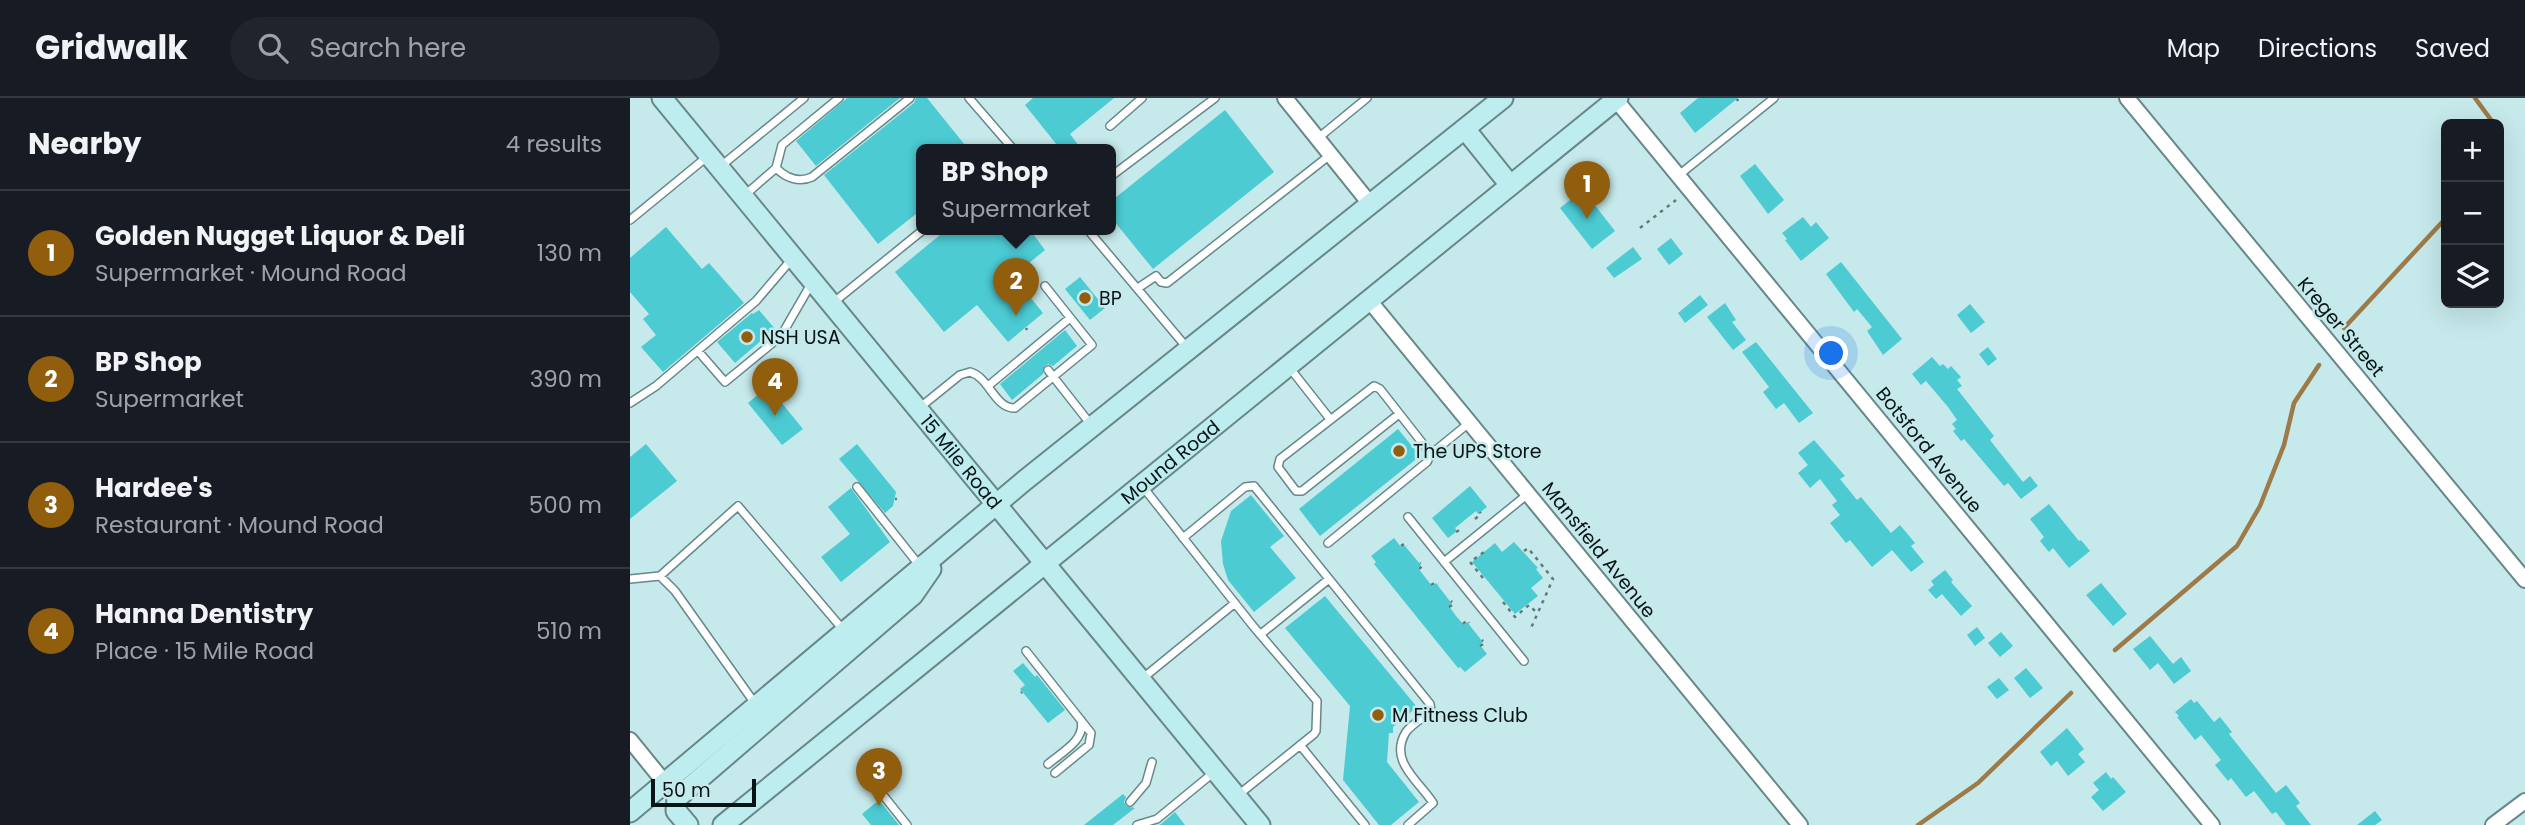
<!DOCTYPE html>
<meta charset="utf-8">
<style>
:root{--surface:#171b24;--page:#20242c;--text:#f1f3f6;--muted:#9ea1a6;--line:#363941;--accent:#915e0e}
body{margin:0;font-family:Poppins,sans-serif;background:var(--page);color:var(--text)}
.controls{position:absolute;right:21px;top:21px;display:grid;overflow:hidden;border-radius:10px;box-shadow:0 7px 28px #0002}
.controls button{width:63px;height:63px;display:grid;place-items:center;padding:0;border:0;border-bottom:2px solid var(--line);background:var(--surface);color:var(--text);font:35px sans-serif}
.scale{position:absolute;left:21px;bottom:18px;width:105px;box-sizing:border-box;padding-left:7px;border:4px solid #081415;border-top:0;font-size:19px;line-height:24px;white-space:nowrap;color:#081415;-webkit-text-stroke:5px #c6e9eb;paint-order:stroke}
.you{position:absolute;left:1202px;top:256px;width:24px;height:24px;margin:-18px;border:5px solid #fff;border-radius:50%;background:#1a73e8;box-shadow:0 0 0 10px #1a73e833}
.badge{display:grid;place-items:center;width:46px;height:46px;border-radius:50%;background:var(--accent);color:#fff;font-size:23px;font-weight:700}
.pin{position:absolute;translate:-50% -58px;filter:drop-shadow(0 2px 4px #0008)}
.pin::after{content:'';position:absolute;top:37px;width:24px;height:21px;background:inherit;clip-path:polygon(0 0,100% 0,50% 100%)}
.popup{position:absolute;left:286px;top:46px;width:200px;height:91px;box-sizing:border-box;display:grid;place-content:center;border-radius:10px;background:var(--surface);filter:drop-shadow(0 2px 5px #0005);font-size:23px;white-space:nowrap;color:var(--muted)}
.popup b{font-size:26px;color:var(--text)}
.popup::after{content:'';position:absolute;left:50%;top:100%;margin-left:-14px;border:14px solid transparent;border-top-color:var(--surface)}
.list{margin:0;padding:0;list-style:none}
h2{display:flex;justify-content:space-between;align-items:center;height:91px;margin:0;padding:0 28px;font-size:30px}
h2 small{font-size:23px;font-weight:400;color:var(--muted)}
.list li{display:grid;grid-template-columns:46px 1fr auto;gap:21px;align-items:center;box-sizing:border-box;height:126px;padding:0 28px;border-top:2px solid var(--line)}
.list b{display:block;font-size:26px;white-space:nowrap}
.list p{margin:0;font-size:23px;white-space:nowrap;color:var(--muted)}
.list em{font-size:23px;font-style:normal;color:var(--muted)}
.icon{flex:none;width:38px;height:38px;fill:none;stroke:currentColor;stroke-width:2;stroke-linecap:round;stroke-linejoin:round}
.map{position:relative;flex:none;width:1895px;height:727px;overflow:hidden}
header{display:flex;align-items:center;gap:42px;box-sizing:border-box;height:98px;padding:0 35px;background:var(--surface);border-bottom:2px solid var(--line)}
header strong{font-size:33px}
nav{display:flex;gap:38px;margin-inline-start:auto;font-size:24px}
.search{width:490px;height:63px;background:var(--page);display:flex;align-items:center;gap:18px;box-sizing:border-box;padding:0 24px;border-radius:38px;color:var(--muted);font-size:26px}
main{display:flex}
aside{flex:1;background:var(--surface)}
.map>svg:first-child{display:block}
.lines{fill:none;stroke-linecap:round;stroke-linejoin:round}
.stream{stroke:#9d7a47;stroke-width:4.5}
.building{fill:#4ccbd3}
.lane-casing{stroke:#678789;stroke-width:10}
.street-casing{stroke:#678789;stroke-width:18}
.secondary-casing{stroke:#678789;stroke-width:23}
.path{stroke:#62787a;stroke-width:2.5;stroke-dasharray:3.5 5;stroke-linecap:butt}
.lane{stroke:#fff;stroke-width:7}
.street{stroke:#fff;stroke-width:14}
.secondary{stroke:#beedef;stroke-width:19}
.poi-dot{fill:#915e0e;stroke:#c6e9eb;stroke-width:2.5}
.labels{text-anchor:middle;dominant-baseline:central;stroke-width:5;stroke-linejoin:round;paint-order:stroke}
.poi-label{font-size:19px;fill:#081415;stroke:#c6e9eb;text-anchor:start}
.street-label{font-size:19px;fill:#081415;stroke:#c6e9eb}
</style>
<header>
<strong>Gridwalk</strong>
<div class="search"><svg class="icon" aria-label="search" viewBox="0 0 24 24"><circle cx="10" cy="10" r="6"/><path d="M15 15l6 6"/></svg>Search here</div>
<nav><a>Map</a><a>Directions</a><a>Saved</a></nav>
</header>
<main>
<aside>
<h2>Nearby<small>4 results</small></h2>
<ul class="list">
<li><span class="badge">1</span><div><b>Golden Nugget Liquor &amp; Deli</b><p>Supermarket · Mound Road</p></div><em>130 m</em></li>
<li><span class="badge">2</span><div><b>BP Shop</b><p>Supermarket</p></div><em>390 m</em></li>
<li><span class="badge">3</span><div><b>Hardee's</b><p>Restaurant · Mound Road</p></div><em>500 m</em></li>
<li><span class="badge">4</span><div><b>Hanna Dentistry</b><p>Place · 15 Mile Road</p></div><em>510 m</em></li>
</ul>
</aside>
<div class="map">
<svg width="1895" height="727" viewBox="0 0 1895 727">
<rect width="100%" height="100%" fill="#c6e9eb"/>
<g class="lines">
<path class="stream" d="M 1845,0 L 1864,26
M 1869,32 L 1869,36
M 1714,230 L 1816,120
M 1485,552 L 1607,448 L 1630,408 L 1654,347 L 1664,305 L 1689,267
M 1288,727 L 1348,685 L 1441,595"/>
</g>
<path class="building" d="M 217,0 L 270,0 L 186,68 L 166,43 Z
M 286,0 L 297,0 L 339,52 L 291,52 L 291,112 L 248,146 L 194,77 L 284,5 Z
M 403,0 L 484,0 L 440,36 L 452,52 L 431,52 L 395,7 Z
M 1068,0 L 1108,0 L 1065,35 L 1050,15 Z
M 595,12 L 644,74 L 523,171 L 480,118 L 480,104 Z
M 1125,66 L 1154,102 L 1138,116 L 1110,78 Z
M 953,92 L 985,133 L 962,151 L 930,110 Z
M 1173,119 L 1181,129 L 1186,124 L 1199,140 L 1171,163 L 1155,142 L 1157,141 L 1152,135 Z
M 36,129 L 72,171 L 79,165 L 114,205 L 33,274 L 11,249 L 26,237 L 13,221 L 19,216 L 0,194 L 0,160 Z
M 316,132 L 400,132 L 415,152 L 383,178 L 413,215 L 378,244 L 347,207 L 314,234 L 265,174 Z
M 1041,140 L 1053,156 L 1039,167 L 1027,151 Z
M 1003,149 L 1012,161 L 984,180 L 976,170 Z
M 1211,164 L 1272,241 L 1253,257 L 1237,233 L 1242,229 L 1227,211 L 1224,214 L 1196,176 Z
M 450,179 L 475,210 L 460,222 L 435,191 Z
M 1070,197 L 1078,207 L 1055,225 L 1048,215 Z
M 1095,205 L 1106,222 L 1102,224 L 1116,242 L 1103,252 L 1077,219 Z
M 1340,206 L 1355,224 L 1341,235 L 1327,217 Z
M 129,212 L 145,231 L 105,265 L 87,244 L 122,215 L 123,216 Z
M 435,232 L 447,248 L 423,268 L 418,266 L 414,268 L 413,276 L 382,302 L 370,286 Z
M 1126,244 L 1183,315 L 1169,325 L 1154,305 L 1146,311 L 1133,294 L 1139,289 L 1112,254 Z
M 1358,249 L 1367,261 L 1358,268 L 1349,256 Z
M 1302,259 L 1310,268 L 1313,266 L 1318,271 L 1321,268 L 1331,279 L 1327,282 L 1332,288 L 1327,291 L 1364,338 L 1360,342 L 1393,384 L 1400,378 L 1408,388 L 1391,401 L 1378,385 L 1374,388 L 1334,341 L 1331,343 L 1323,333 L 1326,331 L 1322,326 L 1327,322 L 1318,309 L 1296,283 L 1291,287 L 1282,276 Z
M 138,288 L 173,331 L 152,347 L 118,305 Z
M 768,331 L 790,358 L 690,438 L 669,411 Z
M 1184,342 L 1215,378 L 1210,381 L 1227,402 L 1231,399 L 1261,435 L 1270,427 L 1285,445 L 1281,448 L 1294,464 L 1281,474 L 1262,452 L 1242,469 L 1220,442 L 1216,445 L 1200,425 L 1210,417 L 1202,407 L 1207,403 L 1190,381 L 1180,390 L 1168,375 L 1178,367 L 1168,355 Z
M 16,346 L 47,383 L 0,421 L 0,359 Z
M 227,346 L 266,394 L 263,408 L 255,415 L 209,361 Z
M 840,388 L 857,409 L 848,416 L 846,413 L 825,430 L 827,433 L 818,440 L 802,420 Z
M 221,390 L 260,444 L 211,484 L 191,459 L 220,436 L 198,409 Z
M 621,397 L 654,438 L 640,449 L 666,480 L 624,514 L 598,482 L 593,466 L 591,443 L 601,413 Z
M 1419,406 L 1449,443 L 1451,442 L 1460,453 L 1439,470 L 1423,450 L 1419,454 L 1410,443 L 1414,439 L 1400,421 Z
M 764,440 L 771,449 L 774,447 L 791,467 L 788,470 L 802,488 L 806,485 L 822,506 L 819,508 L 826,518 L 834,527 L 837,524 L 853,544 L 850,547 L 857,556 L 835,574 L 830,569 L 828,570 L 744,466 L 746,464 L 741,458 Z
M 884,444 L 908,470 L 906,471 L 913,480 L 901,490 L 908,498 L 885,516 L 842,464 L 865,445 L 872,454 Z
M 1315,472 L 1323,482 L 1321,484 L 1342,508 L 1331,518 L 1312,496 L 1306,501 L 1298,492 L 1304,487 L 1301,483 Z
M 1471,485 L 1497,516 L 1483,528 L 1456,497 Z
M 695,498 L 787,609 L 763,629 L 763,635 L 759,635 L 757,664 L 789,704 L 761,727 L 749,727 L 713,682 L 720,608 L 655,530 Z
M 1347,529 L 1355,540 L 1345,548 L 1337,537 Z
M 1371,534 L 1383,548 L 1370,559 L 1358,545 Z
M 1520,538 L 1543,566 L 1551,559 L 1561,573 L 1544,586 L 1528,565 L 1520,572 L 1503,551 Z
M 393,565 L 405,579 L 407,577 L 435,612 L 418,625 L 390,591 L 395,587 L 383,573 Z
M 1396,570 L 1413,590 L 1400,600 L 1384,580 Z
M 1369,580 L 1379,592 L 1367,601 L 1357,589 Z
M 1561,601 L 1564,605 L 1567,603 L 1584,624 L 1590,619 L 1602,634 L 1599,636 L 1646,695 L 1656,687 L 1670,705 L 1666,708 L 1681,727 L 1656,727 L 1646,714 L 1642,716 L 1624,693 L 1616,699 L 1601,680 L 1598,683 L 1585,667 L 1591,662 L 1571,637 L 1565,642 L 1547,619 L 1549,618 L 1545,614 Z
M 1437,630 L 1454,651 L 1448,656 L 1455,664 L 1438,678 L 1427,663 L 1421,668 L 1410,654 Z
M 1476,674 L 1481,681 L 1483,679 L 1496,694 L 1473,713 L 1461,699 L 1469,692 L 1463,685 Z
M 493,696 L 496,699 L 494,704 L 496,708 L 505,710 L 483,727 L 454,727 Z
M 249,702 L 269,727 L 241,727 L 232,716 Z
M 1745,713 L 1752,722 L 1745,727 L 1727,727 Z
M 545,714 L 555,727 L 529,727 L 531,726 Z"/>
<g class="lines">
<defs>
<path id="lane" d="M 339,0 L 384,52
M 480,28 L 512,0
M 687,41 L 737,0
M 91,68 L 174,0
M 146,70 C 156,80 169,85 182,79 L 280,0
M 1049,77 L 1144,0
M 480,79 L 585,0
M 115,97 L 146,70 L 152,47 L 209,0
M 0,122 L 78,58
M 458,132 L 558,251
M 508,190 L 526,178 L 531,184 L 537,185 L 700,57
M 204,204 L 293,132
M 68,253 L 95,284 L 151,238 L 181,186
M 659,269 L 700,321
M 418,272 L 462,328
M 358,288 L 440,220
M 0,305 L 26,288 L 126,203 L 161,162
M 288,311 L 330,277 L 340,274 C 359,279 365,311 385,310 L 462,247 L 415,188
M 769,316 L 672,393 L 666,393 L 648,369 L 650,361 L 744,288 L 750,291 L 801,356
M 227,389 L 289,467
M 513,389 L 623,528 L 687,603 L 686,633 L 684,636 L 607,698
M 778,419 L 894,563
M 553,440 L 615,389 L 624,388 L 800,606 L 801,613 C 793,620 782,626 776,634 C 758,663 789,683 803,705 L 778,727
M 698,445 L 797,364 L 801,356 L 839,325
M 814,464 L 898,396
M 30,478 L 45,493 L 126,607
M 0,481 L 30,478 L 108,408 L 215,534
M 631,536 L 699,481
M 396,553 L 461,635 L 459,647 L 425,675
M 513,580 L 605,505
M 670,647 L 735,727
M 418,666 C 432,654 456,642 451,622
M 245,687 L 277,727
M 500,704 L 516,685 L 522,664
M 507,727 L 527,721 L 583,675"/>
<path id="street" d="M 655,0 L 741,107
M 1497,0 L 1895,482
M 986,2 L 1582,727
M 738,201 L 1170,727
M 0,642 L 35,685
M 1863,727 L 1895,703"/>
<g id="secondary">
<path id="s1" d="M 32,0 L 630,727"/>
<path d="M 835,31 L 880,87"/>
<path d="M 0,714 L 394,383 L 873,0"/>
<path d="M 58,727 L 46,713 L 47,700 L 283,497 L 301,471"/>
<path id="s2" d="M 93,727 L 988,0"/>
</g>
</defs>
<use href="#lane" class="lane-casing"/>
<use href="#street" class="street-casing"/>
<use href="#secondary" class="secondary-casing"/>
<path class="path" d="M 1107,1 L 1108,3
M 956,96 L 957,95
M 1010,130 L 1046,102
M 396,230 L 397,232
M 265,401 L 267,401
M 845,421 L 851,416 L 850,414
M 826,434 L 833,430
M 771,448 L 775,445 L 777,448
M 894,453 L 898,450 L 923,481 L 901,530
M 789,471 L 793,467 L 790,465
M 853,480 L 840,464 L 854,454
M 801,487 L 806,484 L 808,486
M 873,504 L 885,519 L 899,507 L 907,515
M 819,509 L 824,506 L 821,503
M 833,526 L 837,522 L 839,525
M 850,548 L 855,545 L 852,542
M 391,595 L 392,594"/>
<use href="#lane" class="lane"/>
<use href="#street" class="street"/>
<use href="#secondary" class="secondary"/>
</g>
<g class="poi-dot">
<circle cx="455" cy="200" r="7"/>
<circle cx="117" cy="239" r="7"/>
<circle cx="769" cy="353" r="7"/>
<circle cx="748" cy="617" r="7"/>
</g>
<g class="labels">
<g class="poi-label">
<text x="469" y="200">BP</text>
<text x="131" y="239">NSH USA</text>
<text x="783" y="353">The UPS Store</text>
<text x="762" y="617">M Fitness Club</text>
</g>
<g class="street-label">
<text transform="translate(1711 229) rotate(50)">Kreger Street</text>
<text transform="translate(1299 352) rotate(51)">Botsford Avenue</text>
<text stroke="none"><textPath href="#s2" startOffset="576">Mound Road</textPath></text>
<text stroke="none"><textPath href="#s1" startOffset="471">15 Mile Road</textPath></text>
<text transform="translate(969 452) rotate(51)">Mansfield Avenue</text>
</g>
</g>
</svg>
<div class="controls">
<button>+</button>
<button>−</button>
<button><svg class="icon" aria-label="layers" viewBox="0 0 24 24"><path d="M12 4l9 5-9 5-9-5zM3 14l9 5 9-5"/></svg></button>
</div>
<div class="scale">50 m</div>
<div class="you"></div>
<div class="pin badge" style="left:957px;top:121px">1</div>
<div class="pin badge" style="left:386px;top:218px">2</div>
<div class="popup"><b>BP Shop</b>Supermarket</div>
<div class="pin badge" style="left:249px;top:708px">3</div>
<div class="pin badge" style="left:145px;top:318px">4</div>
</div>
</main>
